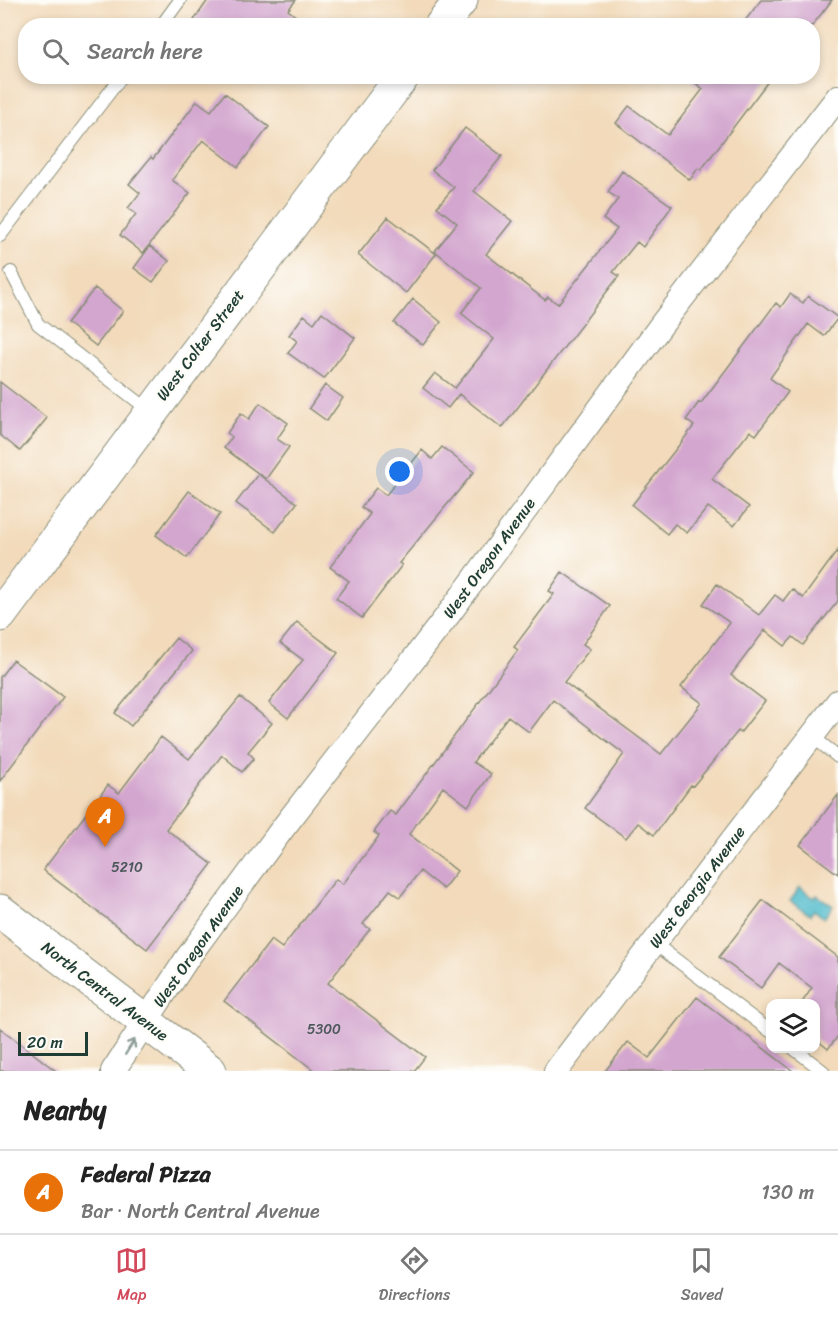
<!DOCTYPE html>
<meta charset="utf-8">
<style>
:root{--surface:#fff;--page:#f6f6f6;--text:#222;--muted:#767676;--line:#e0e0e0;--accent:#d1495b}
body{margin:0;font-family:Sriracha,sans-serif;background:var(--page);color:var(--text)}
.controls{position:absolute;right:18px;bottom:18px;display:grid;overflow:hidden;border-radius:12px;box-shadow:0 3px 9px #0003}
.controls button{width:54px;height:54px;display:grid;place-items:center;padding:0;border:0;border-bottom:2px solid var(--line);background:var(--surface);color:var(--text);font:30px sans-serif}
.scale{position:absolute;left:18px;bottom:15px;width:70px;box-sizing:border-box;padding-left:6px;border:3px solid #1f3d34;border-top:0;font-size:16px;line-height:21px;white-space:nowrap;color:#1f3d34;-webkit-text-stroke:4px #fdfcf7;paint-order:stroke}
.you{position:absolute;left:400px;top:472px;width:21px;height:21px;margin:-15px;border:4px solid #fff;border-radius:50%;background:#1a73e8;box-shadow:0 0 0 9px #1a73e833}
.badge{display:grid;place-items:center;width:39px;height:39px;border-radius:50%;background:var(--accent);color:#fff;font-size:20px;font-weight:700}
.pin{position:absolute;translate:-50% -50px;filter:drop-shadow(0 2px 3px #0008)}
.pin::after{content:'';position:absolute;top:32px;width:21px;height:18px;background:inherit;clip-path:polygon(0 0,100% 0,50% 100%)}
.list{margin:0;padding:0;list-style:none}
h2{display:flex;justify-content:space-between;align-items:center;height:78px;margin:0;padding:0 24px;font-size:26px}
h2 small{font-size:20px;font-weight:400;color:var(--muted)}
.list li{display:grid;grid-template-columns:39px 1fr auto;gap:18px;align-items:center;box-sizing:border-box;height:84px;padding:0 24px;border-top:2px solid var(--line)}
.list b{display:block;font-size:22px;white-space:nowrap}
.list p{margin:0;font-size:20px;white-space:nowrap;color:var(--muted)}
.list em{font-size:20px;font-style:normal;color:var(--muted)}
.icon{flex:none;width:33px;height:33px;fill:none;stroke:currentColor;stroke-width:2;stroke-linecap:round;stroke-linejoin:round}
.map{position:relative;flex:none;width:838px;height:1071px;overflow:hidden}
.search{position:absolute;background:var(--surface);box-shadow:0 3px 9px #0003;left:18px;right:18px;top:18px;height:66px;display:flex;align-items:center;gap:15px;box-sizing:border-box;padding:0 21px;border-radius:24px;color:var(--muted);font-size:22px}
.sheet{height:162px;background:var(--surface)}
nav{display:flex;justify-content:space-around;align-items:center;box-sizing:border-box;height:84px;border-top:2px solid var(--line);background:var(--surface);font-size:16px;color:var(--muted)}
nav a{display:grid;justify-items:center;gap:3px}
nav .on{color:var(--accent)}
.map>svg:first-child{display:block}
.water{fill:#51bccc;stroke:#387c80;stroke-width:1.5}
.building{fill:#d3a6cf}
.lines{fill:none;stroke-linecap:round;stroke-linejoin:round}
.lane-casing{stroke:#888c77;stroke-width:14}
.street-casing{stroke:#888c77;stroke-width:26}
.secondary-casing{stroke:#888c77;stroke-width:35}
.lane{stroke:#fff;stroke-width:12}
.street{stroke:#fff;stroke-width:24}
.secondary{stroke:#fff;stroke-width:33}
.oneway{stroke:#8f9e9a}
.labels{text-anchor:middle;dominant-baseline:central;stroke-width:4.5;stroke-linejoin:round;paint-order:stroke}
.number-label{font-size:14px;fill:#4c575b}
.street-label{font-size:16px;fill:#1f3d34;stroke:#fdfcf7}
</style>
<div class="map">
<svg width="838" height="1071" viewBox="0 0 838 1071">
<rect width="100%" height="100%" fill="#fdfcf7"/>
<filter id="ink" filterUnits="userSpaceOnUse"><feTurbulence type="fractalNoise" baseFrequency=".0167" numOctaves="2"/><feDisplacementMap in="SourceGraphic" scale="12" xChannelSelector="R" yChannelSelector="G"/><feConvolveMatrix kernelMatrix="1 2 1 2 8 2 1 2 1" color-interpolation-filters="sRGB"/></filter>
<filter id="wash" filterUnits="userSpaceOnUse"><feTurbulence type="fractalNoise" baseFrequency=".008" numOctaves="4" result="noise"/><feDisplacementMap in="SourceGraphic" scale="24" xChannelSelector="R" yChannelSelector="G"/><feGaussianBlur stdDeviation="1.35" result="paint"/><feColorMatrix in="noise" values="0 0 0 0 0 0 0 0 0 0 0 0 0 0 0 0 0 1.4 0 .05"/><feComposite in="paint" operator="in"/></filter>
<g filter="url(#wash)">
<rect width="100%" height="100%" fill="#f2daba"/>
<path class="water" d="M 800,887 L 814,898 L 817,895 L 833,906 L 824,918 L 814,910 L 810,915 L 790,901 Z"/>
<g id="blocks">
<path class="building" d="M 208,0 L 296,0 L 288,10 L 308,26 L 190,26 Z
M 761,0 L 832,0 L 812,26 L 741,26 Z
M 686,76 L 772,76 L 701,170 L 698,168 L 690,180 L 616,123 L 629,106 L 668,135 L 703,89 Z
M 225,93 L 269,127 L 238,167 L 203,140 L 172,180 L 190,193 L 143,253 L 120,235 L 136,214 L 128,208 L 140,193 L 129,184 L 151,157 L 153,159 L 197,101 L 211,111 Z
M 465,128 L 502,156 L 474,191 L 512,221 L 486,254 L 545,300 L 548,297 L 558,304 L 617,229 L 603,219 L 618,199 L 608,192 L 622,171 L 672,206 L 643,247 L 637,242 L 613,272 L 619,276 L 502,428 L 459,394 L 448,408 L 423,388 L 435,373 L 455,388 L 494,339 L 461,313 L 481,288 L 435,251 L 457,223 L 437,207 L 454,187 L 432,170 Z
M 388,217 L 436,254 L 406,293 L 358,255 Z
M 150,246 L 169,261 L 153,282 L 134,268 Z
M 95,288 L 123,311 L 96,346 L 67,323 Z
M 790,294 L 803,303 L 808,296 L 838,318 L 824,336 L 808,324 L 770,378 L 788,392 L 756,435 L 750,431 L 712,479 L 749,507 L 734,526 L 708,507 L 687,533 L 675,524 L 667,534 L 632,505 L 694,426 L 686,420 L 699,402 L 701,403 L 776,303 L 781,307 Z
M 413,299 L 441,322 L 423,345 L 394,323 Z
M 322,312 L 355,338 L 324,379 L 288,353 L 297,341 L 289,335 L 304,315 L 314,323 Z
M 0,382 L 47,418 L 20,451 L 0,435 Z
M 325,385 L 343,398 L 327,421 L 309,408 Z
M 260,403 L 288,423 L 277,439 L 289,447 L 266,479 L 224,448 L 232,437 L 227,433 L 241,413 L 249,419 Z
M 442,447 L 474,472 L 399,563 L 402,565 L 362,618 L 336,598 L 349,581 L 330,567 L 370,514 L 361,507 L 376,488 L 386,495 L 422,450 L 432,459 Z
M 258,474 L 297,503 L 275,532 L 236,503 Z
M 189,491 L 220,514 L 187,558 L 156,535 Z
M 838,550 L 838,601 L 803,645 L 793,637 L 785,646 L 765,630 L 731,675 L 765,701 L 740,733 L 738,731 L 693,786 L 691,785 L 654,835 L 638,823 L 626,838 L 585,808 L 624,754 L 553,700 L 529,732 L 508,716 L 473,762 L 491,774 L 468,806 L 443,787 L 409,834 L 457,871 L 443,889 L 420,871 L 400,897 L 390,890 L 363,924 L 370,929 L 328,983 L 425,1057 L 414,1071 L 315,1071 L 224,1001 L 271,940 L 282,948 L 336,879 L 343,884 L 379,836 L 374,832 L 390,811 L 396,815 L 518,650 L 514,647 L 554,594 L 549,591 L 562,572 L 610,606 L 583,644 L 590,649 L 564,682 L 661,754 L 702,703 L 681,687 L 730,623 L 703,604 L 717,584 L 759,615 L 775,595 L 783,601 L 792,589 L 803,598 Z
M 297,622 L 338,653 L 288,718 L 269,703 L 303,660 L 280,643 Z
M 176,638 L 192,651 L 131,726 L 115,713 Z
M 13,660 L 63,697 L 0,781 L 0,677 Z
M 240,697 L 272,723 L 248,752 L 254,758 L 242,772 L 222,755 L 166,829 L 212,864 L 147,949 L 43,870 L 108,785 L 119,793 L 161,737 L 189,759 Z
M 838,795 L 838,874 L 800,845 Z
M 763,900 L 838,957 L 838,1036 L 828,1049 L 816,1039 L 816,1004 L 801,1004 L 812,988 L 779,963 L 761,988 L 719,957 Z
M 697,997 L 793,1071 L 605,1071 L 628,1042 L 649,1058 Z
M 0,1028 L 56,1071 L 0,1071 Z"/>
</g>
</g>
<g filter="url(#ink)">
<use href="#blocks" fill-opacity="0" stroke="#888c77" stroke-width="1.5"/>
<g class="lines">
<defs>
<path id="lane" d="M 161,26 L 180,0
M 0,236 L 122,76
M 11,272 L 38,324 L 150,411
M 812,736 L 838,757
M 654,943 L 770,1031
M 793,1048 L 823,1071"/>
<path id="street" d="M 113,1071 L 188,957 L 283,828 L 448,615 L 662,324 L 838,97
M 556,1071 L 838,702"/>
<path id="secondary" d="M 441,26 L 461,0
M 0,615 L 403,76
M 0,911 L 210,1071"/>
</defs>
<use href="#lane" class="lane-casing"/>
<use href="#street" class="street-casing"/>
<use href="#secondary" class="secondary-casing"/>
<use href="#lane" class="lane"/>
<use href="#street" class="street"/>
<use href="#secondary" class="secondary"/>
</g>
<defs><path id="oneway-shaft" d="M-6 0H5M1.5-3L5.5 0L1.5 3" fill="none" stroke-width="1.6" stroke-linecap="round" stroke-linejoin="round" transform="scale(1.5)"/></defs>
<use class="oneway" href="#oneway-shaft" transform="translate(130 1047) rotate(-58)"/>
</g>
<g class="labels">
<g class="number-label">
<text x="127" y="867">5210</text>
<text x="324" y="1029">5300</text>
</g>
<g class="street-label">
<text transform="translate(200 345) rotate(-53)">West Colter Street</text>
<text transform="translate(489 558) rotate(-54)">West Oregon Avenue</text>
<text transform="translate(697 887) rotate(-53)">West Georgia Avenue</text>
<text transform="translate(198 946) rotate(-55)">West Oregon Avenue</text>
<text transform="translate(105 991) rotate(37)">North Central Avenue</text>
</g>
</g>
</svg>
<div class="controls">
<button><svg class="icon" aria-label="layers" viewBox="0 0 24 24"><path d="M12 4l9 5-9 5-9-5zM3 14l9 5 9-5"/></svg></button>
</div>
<div class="scale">20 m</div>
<div class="you"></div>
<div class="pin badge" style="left:105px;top:847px;background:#e8710a">A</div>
<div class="search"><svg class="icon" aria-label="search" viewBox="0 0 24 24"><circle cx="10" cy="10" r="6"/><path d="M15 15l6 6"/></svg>Search here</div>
</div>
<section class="sheet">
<h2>Nearby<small></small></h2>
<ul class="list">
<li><span class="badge" style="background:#e8710a">A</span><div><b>Federal Pizza</b><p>Bar · North Central Avenue</p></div><em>130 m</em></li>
</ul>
</section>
<nav>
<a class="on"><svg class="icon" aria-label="map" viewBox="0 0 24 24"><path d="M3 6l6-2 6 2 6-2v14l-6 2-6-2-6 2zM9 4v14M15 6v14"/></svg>Map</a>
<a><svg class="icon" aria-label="directions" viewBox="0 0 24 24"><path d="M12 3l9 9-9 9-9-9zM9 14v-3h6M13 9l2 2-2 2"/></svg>Directions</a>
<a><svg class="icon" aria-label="saved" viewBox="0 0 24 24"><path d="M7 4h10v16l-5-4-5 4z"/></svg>Saved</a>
</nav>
